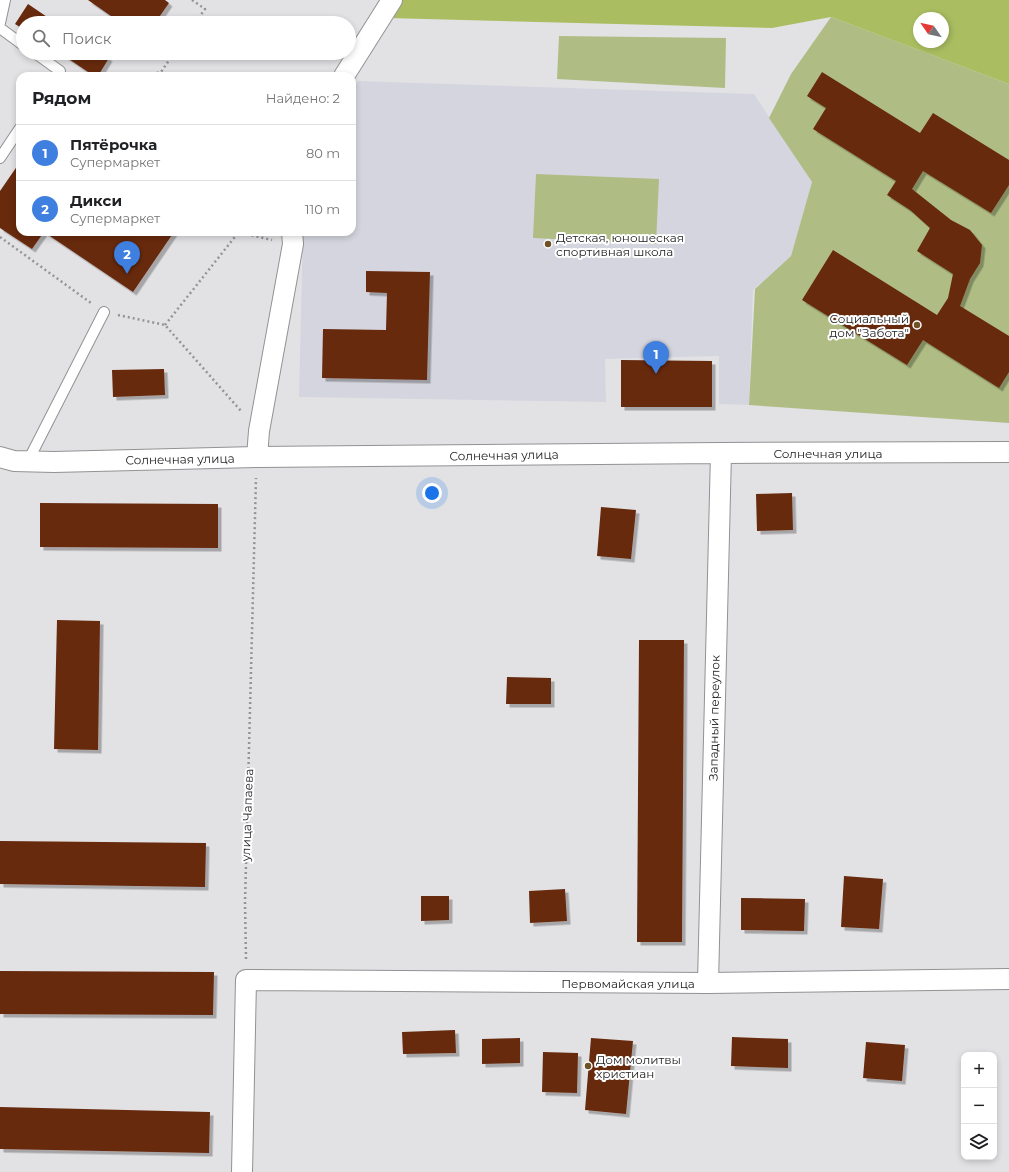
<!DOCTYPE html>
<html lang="ru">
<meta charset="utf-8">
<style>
:root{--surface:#fff;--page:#f2f2f2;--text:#202124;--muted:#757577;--line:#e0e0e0;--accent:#1a73e8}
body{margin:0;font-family:Montserrat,sans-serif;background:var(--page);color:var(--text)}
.controls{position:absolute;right:12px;bottom:12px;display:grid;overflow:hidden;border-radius:8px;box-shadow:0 2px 6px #0003}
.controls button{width:36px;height:36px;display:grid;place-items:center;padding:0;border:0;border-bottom:1px solid var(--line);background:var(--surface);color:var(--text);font:20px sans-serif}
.compass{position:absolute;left:913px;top:12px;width:36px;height:36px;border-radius:50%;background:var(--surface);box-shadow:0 2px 6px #0003;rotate:304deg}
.you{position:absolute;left:432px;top:493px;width:14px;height:14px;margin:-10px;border:3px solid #fff;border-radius:50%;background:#1a73e8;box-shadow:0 0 0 6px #1a73e833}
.badge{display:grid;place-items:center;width:26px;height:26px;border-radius:50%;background:var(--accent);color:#fff;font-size:13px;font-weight:700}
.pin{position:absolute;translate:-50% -33px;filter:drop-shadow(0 1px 2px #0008)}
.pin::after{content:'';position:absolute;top:21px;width:14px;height:12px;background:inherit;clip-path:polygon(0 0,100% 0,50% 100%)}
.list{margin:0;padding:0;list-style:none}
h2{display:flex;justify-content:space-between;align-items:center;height:52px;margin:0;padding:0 16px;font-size:17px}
h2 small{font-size:13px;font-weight:400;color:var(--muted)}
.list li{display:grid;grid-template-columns:26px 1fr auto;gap:12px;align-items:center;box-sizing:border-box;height:56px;padding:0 16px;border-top:1px solid var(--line)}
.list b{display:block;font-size:15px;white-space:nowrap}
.list p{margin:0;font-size:13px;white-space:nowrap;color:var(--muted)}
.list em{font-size:13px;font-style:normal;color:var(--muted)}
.icon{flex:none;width:22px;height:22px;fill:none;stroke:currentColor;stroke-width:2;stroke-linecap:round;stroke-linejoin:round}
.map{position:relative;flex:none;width:1009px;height:1172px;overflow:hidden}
.search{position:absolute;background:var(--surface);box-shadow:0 2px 6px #0003;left:16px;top:16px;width:340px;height:44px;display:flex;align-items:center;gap:10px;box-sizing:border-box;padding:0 14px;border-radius:22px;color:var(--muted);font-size:15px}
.panel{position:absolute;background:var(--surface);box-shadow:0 2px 6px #0003;left:16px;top:72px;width:340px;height:164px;border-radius:12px}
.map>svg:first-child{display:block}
.built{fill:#d5d5df}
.green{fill:#afbd84}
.forest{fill:#aabe61;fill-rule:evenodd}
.building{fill:#67290d;filter:url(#shadow)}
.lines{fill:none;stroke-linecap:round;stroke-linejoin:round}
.service-casing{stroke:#929294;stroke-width:12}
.minor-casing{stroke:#929294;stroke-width:22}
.path{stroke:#949496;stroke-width:2.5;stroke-dasharray:2 3;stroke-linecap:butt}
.service{stroke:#fff;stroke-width:10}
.minor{stroke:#fff;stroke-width:20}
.poi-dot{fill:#6f5125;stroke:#fff;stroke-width:1.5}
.labels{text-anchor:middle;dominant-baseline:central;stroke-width:4;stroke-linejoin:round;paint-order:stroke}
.poi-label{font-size:12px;fill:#222223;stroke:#fff;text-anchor:start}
.street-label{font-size:12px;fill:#222223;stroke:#fff}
</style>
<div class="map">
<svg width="1009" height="1172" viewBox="0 0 1009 1172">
<defs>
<filter id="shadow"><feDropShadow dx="3.5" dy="3.5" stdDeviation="0" flood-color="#0004"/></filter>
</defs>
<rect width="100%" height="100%" fill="#e2e2e5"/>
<path class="built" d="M 358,81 L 754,94 L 812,182 L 791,256 L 753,290 L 749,405 L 719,404 L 719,356 L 605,359 L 606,402 L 299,397 L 303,232 L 352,232 L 352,88 Z"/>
<path class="green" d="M 831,17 L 1009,84 L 1009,423 L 749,405 L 755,289 L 791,256 L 812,182 L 769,118 L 791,74 Z
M 559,36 L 726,38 L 725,88 L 557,79 Z
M 536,174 L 659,179 L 656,244 L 533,238 Z"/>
<path class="forest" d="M 398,0 L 1009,0 L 1009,84 L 831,17 L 772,28 L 388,18 ZM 919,18 L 943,18 L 943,42 L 919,42 Z"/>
<path class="building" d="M 88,0 L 165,0 L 169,3 L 155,23 L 121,23 Z
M 28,4 L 56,23 L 23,23 L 23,29 L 15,24 Z
M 60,53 L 102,53 L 109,58 L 98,76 L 94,76 Z
M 822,72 L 920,133 L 933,113 L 1009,160 L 1009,185 L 991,213 L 923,171 L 912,189 L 951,220 L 970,230 L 982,245 L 980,263 L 970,279 L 960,306 L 1009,336 L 1009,372 L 999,388 L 923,340 L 907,365 L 802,300 L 833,250 L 937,315 L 948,298 L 953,274 L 917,251 L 930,228 L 910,210 L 887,195 L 896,181 L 813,129 L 826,108 L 807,96 Z
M 20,162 L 20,232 L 44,232 L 32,249 L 0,228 L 0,191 Z
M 44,232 L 174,232 L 133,292 Z
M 366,271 L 430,272 L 427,380 L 322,378 L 323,329 L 386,330 L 387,293 L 366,292 Z
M 621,360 L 712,361 L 712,407 L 621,407 Z
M 164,369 L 165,395 L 113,397 L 112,370 Z
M 792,493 L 793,530 L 757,531 L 756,494 Z
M 40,503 L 218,504 L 218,548 L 40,547 Z
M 601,507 L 636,510 L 631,559 L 597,556 Z
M 57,620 L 100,621 L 98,750 L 54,749 Z
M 639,640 L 684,640 L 682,942 L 637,942 Z
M 507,677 L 551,678 L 551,704 L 506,704 Z
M 0,841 L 206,843 L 205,887 L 0,884 Z
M 844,876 L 883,879 L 879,929 L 841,927 Z
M 565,889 L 567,921 L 530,923 L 529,891 Z
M 421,896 L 449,896 L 449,920 L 421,921 Z
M 741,898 L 805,899 L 804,931 L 741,930 Z
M 0,971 L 214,972 L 213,1015 L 0,1014 Z
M 455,1030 L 456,1053 L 403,1054 L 402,1032 Z
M 732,1037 L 788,1039 L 788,1068 L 731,1066 Z
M 520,1038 L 520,1063 L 482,1064 L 482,1039 Z
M 591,1038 L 633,1041 L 626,1114 L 585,1110 Z
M 866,1042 L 905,1045 L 902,1081 L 863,1078 Z
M 543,1052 L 578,1053 L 577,1093 L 542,1092 Z
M 0,1107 L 210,1112 L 209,1153 L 0,1149 Z"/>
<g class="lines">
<defs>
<path id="service" d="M 0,23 L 5,0
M 0,28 L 23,45
M 35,53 L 60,71 L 56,76
M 0,158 L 20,128
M 28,461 L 104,312"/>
<path id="minor" d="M 344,76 L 392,0
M 0,457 L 14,461 L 54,462 L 257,457 L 721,453 L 1009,452
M 257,457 L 259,431 L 293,244 L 292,232
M 708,983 L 721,453
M 242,1172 L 246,980 L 708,983 L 1009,979"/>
</defs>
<use href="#service" class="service-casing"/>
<use href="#minor" class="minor-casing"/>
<path class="path" d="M 192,0 L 205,9 L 195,23
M 142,76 L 161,72 L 174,53
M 237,232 L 272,240
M 0,237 L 91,303
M 118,315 L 165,325 L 241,411
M 165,325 L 238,233
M 246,959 L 245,903 L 256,478"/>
<use href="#service" class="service"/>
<use href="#minor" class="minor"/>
</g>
<g class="poi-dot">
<circle cx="548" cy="244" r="4"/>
<circle cx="917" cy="325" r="4"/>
<circle cx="588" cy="1066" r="4"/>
</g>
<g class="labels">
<g class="poi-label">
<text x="556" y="237">Детская, юношеская<tspan x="556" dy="14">спортивная школа</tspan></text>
<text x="909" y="318" text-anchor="end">Социальный<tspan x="909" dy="14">дом "Забота"</tspan></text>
<text x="596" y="1059">Дом молитвы<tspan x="596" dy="14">христиан</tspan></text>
</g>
<g class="street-label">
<text x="828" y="453">Солнечная улица</text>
<text transform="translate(504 455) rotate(-1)">Солнечная улица</text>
<text transform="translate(180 459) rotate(-1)">Солнечная улица</text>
<text transform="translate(714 718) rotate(-89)">Западный переулок</text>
<text transform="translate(247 815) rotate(-88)">улица Чапаева</text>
<text x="628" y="983">Первомайская улица</text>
</g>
</g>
</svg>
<div class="controls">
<button>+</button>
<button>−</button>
<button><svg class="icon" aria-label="layers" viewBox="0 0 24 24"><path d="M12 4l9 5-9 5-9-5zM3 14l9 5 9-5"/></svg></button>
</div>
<svg class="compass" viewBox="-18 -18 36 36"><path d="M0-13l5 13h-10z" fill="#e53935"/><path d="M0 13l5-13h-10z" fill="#757577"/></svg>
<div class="you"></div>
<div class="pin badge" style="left:656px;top:374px;background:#3f7fe0">1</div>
<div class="pin badge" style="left:127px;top:274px;background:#3f7fe0">2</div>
<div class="search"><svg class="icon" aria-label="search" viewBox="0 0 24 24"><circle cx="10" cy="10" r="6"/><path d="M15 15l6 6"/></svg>Поиск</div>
<section class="panel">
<h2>Рядом<small>Найдено: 2</small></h2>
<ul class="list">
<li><span class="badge" style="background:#3f7fe0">1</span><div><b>Пятёрочка</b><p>Супермаркет</p></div><em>80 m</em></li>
<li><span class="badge" style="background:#3f7fe0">2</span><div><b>Дикси</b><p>Супермаркет</p></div><em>110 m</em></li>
</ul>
</section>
</div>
